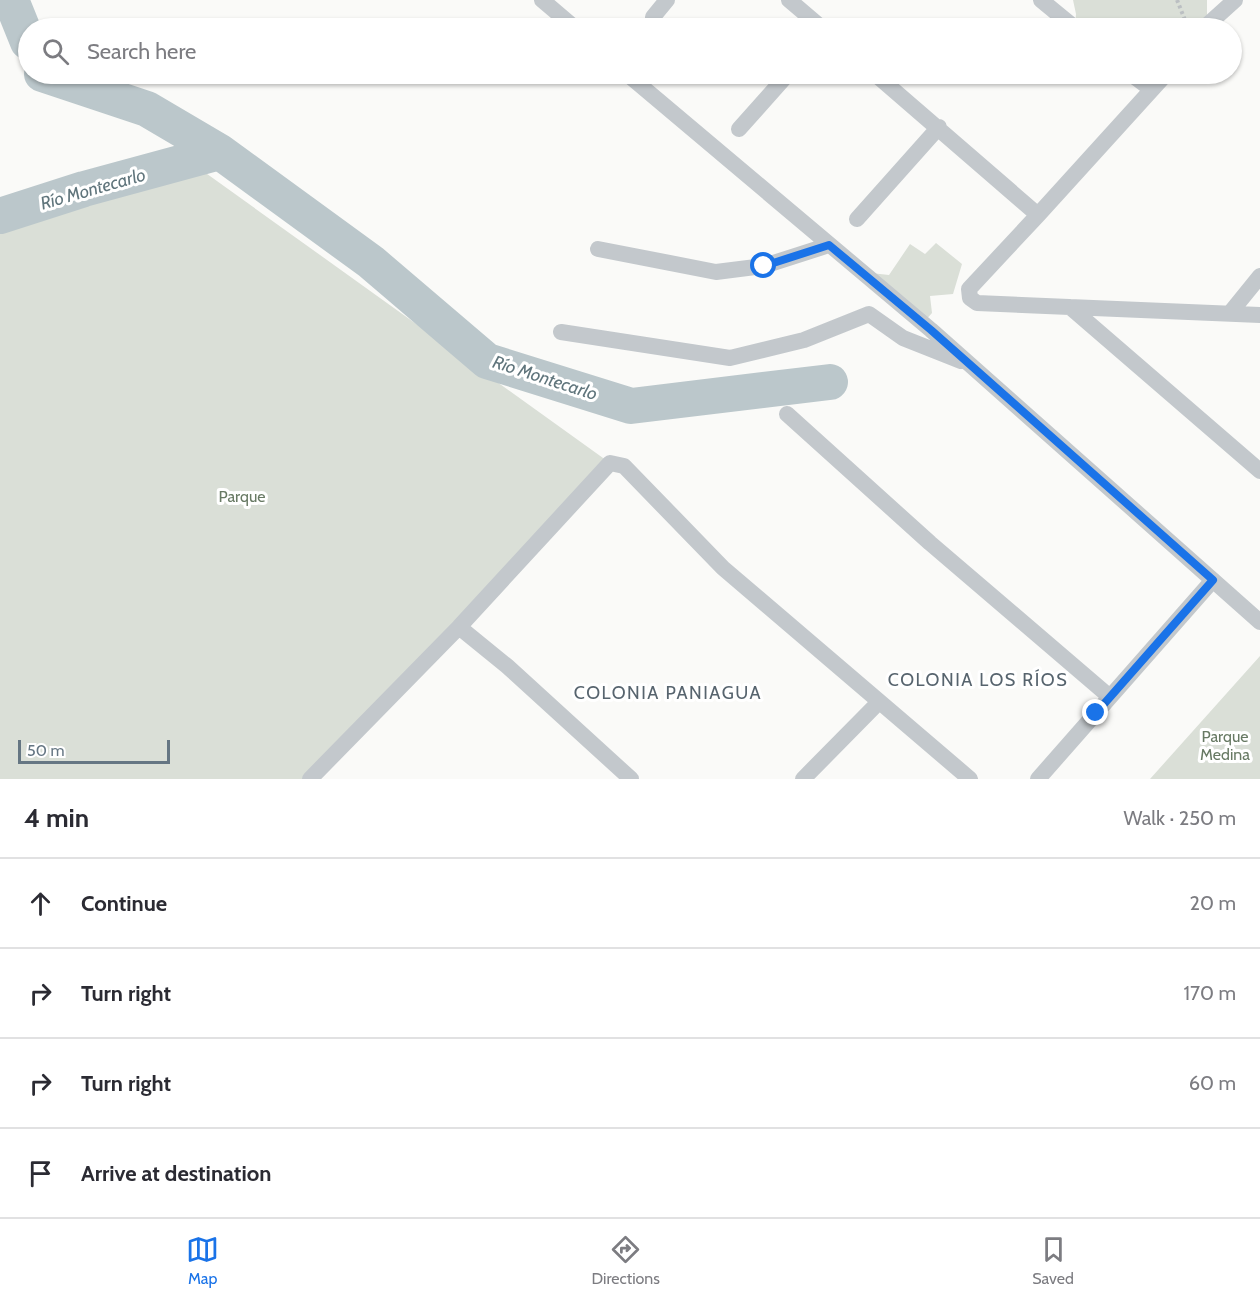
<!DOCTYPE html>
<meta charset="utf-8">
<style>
:root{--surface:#fff;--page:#f2f2f3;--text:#2b2b33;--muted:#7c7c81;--line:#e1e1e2;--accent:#1a73e8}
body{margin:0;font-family:Cabin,sans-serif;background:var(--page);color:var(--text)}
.scale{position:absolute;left:18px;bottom:15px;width:152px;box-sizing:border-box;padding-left:6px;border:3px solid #657683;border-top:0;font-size:16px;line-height:21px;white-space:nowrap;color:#657683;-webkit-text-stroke:4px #fff;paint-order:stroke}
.stop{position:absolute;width:18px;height:18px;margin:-14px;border:4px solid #1a73e8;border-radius:50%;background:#fff}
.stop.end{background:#1a73e8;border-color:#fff;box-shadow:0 2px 6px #0008}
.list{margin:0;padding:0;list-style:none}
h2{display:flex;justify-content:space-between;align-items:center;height:78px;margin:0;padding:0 24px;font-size:26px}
h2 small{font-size:20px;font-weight:400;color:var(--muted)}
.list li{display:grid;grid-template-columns:39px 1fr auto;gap:18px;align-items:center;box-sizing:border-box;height:90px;padding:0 24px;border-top:2px solid var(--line)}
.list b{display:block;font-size:22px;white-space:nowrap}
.list em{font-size:20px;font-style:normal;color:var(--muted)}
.icon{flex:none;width:33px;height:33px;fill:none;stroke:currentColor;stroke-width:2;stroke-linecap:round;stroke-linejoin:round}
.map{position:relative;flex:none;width:1260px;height:779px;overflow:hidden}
.search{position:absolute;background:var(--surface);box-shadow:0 2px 4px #0004;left:18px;right:18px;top:18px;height:66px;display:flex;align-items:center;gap:15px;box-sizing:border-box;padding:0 21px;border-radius:33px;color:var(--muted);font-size:22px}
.sheet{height:438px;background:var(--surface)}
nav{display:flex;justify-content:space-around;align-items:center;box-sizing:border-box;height:84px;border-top:2px solid var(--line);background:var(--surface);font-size:16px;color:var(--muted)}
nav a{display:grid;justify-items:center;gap:3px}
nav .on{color:var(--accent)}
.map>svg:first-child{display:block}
.green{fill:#dadfd7}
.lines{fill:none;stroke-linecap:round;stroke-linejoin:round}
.river{stroke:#bbc7cb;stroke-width:36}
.path{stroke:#bbbfc2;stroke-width:4;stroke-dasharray:3 3;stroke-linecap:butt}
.street{stroke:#c3c8cc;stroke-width:16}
.route{stroke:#1a73e8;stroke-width:8}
.labels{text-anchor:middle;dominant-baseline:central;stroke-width:6;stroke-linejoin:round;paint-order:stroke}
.park-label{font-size:16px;fill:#687a64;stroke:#fff}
.water-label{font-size:18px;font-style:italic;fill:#60757c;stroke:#fff}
.neighbourhood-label{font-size:18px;letter-spacing:1.5px;fill:#57646e;stroke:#fff}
</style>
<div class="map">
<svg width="1260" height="779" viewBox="0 0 1260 779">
<rect width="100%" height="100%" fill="#fafaf8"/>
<path class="green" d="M 1073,0 L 1207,0 L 1207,17 L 1203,28 L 1075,28 L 1076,14 Z
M 189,161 L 610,463 L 303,779 L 0,779 L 0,232 L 18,210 Z
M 936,243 L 962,264 L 953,294 L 930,296 L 932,313 L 923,323 L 862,272 L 889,275 L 910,244 L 925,254 Z
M 1260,656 L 1260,779 L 1150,779 Z"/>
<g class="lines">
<path class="river" d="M 11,0 L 28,42
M 42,74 L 147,109 L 220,152
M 0,216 L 84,189 L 220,152 L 371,262 L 487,361 L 631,406 L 830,382"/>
<path class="path" d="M 1177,0 L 1187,25"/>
<path class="street" d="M 542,0 L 575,28
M 789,0 L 822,28
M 1041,0 L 1075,28
M 653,17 L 667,0
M 1204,28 L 1235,0
M 627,74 L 931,330 L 1260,622
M 875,74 L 1038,215
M 1131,74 L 1151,89
M 1166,74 L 1038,215 L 969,289 L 970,298 L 977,303 L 1260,315
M 739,129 L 788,74
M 857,219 L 939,127
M 598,249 L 716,272 L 764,266 L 829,245
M 1070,307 L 1260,471
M 1230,313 L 1260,276
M 561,332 L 730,358 L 804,340 L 869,314 L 903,338 L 961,361
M 787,414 L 930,543 L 1110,697
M 459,627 L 507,666 L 631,779
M 310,779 L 459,627 L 610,463 L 624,466 L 723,568 L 970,779
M 803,779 L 878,703
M 1038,779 L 1213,580"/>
</g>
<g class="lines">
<path class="route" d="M 764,266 L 829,245 L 931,330 L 1213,580 L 1096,713"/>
</g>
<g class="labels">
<g class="park-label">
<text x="242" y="496">Parque</text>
<text x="1225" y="736">Parque<tspan x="1225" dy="18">Medina</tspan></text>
</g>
<g class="water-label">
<text transform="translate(93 189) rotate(-16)">Río Montecarlo</text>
<text transform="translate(545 378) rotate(18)">Río Montecarlo</text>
</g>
<g class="neighbourhood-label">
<text x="978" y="680">COLONIA LOS RÍOS</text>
<text x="668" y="693">COLONIA PANIAGUA</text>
</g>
</g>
</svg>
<div class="scale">50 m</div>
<div class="stop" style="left:764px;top:266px"></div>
<div class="stop end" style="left:1096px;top:713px"></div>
<div class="search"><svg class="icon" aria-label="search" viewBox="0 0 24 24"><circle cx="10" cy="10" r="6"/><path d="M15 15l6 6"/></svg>Search here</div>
</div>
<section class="sheet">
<h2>4 min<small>Walk · 250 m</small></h2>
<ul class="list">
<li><svg class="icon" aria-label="ahead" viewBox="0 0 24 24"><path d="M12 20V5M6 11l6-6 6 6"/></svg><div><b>Continue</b></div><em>20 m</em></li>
<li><svg class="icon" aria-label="right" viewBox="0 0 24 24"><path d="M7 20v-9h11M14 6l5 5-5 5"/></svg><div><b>Turn right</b></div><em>170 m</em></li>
<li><svg class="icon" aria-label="right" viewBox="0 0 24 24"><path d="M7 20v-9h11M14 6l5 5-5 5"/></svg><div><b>Turn right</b></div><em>60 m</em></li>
<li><svg class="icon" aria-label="arrive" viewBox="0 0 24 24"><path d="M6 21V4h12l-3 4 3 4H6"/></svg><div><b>Arrive at destination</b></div></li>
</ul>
</section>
<nav>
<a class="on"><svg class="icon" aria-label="map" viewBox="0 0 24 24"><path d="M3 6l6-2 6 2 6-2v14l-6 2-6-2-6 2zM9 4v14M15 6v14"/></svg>Map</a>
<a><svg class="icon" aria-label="directions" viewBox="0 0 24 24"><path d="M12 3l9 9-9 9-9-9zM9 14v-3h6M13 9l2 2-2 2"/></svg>Directions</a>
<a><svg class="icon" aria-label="saved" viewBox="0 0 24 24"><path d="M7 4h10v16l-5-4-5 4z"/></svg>Saved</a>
</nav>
